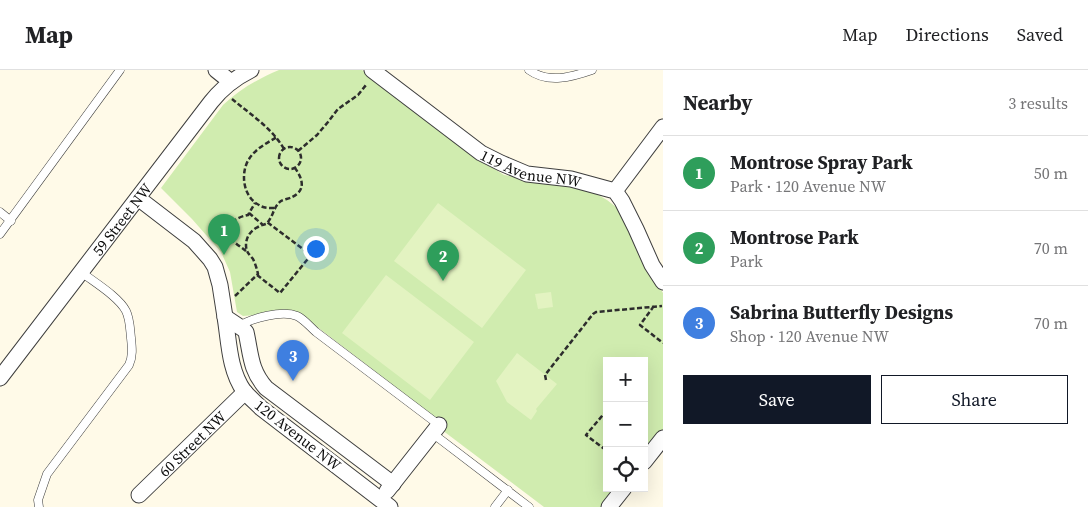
<!DOCTYPE html>
<meta charset="utf-8">
<style>
:root{--surface:#fff;--page:#f6f6f6;--text:#202124;--muted:#757577;--line:#e0e0e0;--accent:#111827}
body{margin:0;font-family:"Source Serif 4",serif;background:var(--page);color:var(--text)}
.controls{position:absolute;right:15px;bottom:15px;display:grid;overflow:hidden;border-radius:0px;box-shadow:0 5px 20px #0002}
.controls button{width:45px;height:45px;display:grid;place-items:center;padding:0;border:0;border-bottom:1px solid var(--line);background:var(--surface);color:var(--text);font:25px sans-serif}
.you{position:absolute;left:315px;top:178px;width:18px;height:18px;margin:-12px;border:4px solid #fff;border-radius:50%;background:#1a73e8;box-shadow:0 0 0 8px #1a73e833}
.badge{display:grid;place-items:center;width:32px;height:32px;border-radius:50%;background:var(--accent);color:#fff;font-size:16px;font-weight:700}
.pin{position:absolute;translate:-50% -41px;filter:drop-shadow(0 1px 2px #0008)}
.pin::after{content:'';position:absolute;top:26px;width:18px;height:15px;background:inherit;clip-path:polygon(0 0,100% 0,50% 100%)}
.list{margin:0;padding:0;list-style:none}
h2{display:flex;justify-content:space-between;align-items:center;height:65px;margin:0;padding:0 20px;font-size:21px}
h2 small{font-size:16px;font-weight:400;color:var(--muted)}
.list li{display:grid;grid-template-columns:32px 1fr auto;gap:15px;align-items:center;box-sizing:border-box;height:75px;padding:0 20px;border-top:1px solid var(--line)}
.list b{display:block;font-size:19px;white-space:nowrap}
.list p{margin:0;font-size:16px;white-space:nowrap;color:var(--muted)}
.list em{font-size:16px;font-style:normal;color:var(--muted)}
.actions{display:flex;gap:10px;padding:15px 20px}
.actions a{flex:1;padding:11px 0;border:1px solid var(--accent);border-radius:0px;text-align:center;font-size:18px;color:var(--accent)}
.actions .main{background:var(--accent);color:#fff}
.icon{flex:none;width:28px;height:28px;fill:none;stroke:currentColor;stroke-width:2;stroke-linecap:round;stroke-linejoin:round}
.map{position:relative;flex:none;width:663px;height:437px;overflow:hidden}
header{display:flex;align-items:center;gap:30px;box-sizing:border-box;height:70px;padding:0 25px;background:var(--surface);border-bottom:1px solid var(--line)}
header strong{font-size:24px}
nav{display:flex;gap:28px;margin-inline-start:auto;font-size:18px}
main{display:flex}
aside{flex:1;background:var(--surface)}
.map>svg:first-child{display:block}
.green{fill:#d0ecaf}
.pitch{fill:#e3f3c1}
.lines{fill:none;stroke-linecap:round;stroke-linejoin:round}
.service-casing{stroke:#3e3e3e;stroke-width:9}
.minor-casing{stroke:#3e3e3e;stroke-width:17}
.path{stroke:#2d2d2d;stroke-width:2.5;stroke-dasharray:5 2.5;stroke-linecap:butt}
.service{stroke:#fff;stroke-width:8}
.minor{stroke:#fff;stroke-width:15}
.labels{text-anchor:middle;dominant-baseline:central;stroke-width:5;stroke-linejoin:round;paint-order:stroke}
.street-label{font-size:15px;fill:#0b0b0b;stroke:#fff}
</style>
<header>
<strong>Map</strong>
<nav><a>Map</a><a>Directions</a><a>Saved</a></nav>
</header>
<main>
<div class="map">
<svg width="663" height="437" viewBox="0 0 663 437">
<rect width="100%" height="100%" fill="#fffae8"/>
<path class="green" d="M 279,0 L 362,0 L 485,93 L 504,105 L 582,119 L 595,123 L 607,130 L 616,137 L 625,149 L 644,193 L 663,223 L 663,360 L 644,384 L 644,291 L 607,291 L 607,418 L 619,418 L 604,437 L 544,437 L 442,360 L 445,355 L 303,246 L 293,242 L 243,246 L 237,242 L 230,202 L 221,182 L 192,149 L 161,118 L 223,35 C 240,19 258,9 279,0 Z"/>
<path class="pitch" d="M 438,133 L 526,200 L 482,258 L 394,191 Z
M 386,205 L 474,272 L 430,330 L 342,263 Z
M 551,222 L 553,237 L 538,239 L 535,224 Z
M 517,283 L 557,314 L 536,339 L 537,341 L 531,350 L 507,332 L 496,311 Z"/>
<g class="lines">
<defs>
<path id="service" d="M 529,0 C 548,14 572,7 592,0
M 0,142 L 11,151
M 0,164 L 120,0
M 239,256 C 252,248 282,240 297,246 C 304,249 310,257 316,262 L 439,355
M 432,363 L 529,437
M 39,437 L 38,430 L 47,404 L 129,295 C 133,286 132,278 131,268 C 130,259 130,249 126,241 C 119,227 94,212 81,202
M 495,437 L 508,420"/>
<g id="minor">
<path d="M 216,0 L 231,12"/>
<path id="s1" d="M 372,0 L 481,83 L 501,93 L 527,104 L 571,109 L 615,121 L 622,131 L 636,159 L 652,195 L 663,212"/>
<path d="M 615,121 L 663,57"/>
<path d="M 138,128 L 194,171 L 210,189 L 215,197 L 220,215 L 225,247"/>
<path id="s2" d="M 0,308 L 211,32 C 222,18 235,8 251,0"/>
<path d="M 644,392 L 663,368"/>
<path d="M 387,421 L 439,355"/>
<path id="s3" d="M 139,425 L 245,322"/>
<path d="M 390,437 L 261,338 C 255,332 249,327 244,321 C 229,300 229,271 225,247 L 243,259 L 246,262 C 251,284 250,300 266,318 L 393,414"/>
<path d="M 609,437 L 624,418"/>
</g>
</defs>
<use href="#service" class="service-casing"/>
<use href="#minor" class="minor-casing"/>
<path class="path" d="M 232,29 C 250,44 272,58 284,79
M279 88a11 11 0 1 1 22 0a11 11 0 1 1-22 0Z
M 298,81 L 317,65 L 328,52 L 338,39 L 358,25 L 366,15
M 274,138 C 269,138 263,138 259,135 C 243,127 240,103 249,89 C 255,79 267,73 277,67
M 249,143 L 263,155
M 246,181 C 241,177 234,173 231,168 C 222,155 237,147 248,145 L 255,133
M 257,205 L 280,223 L 311,185 L 267,152
M 235,226 L 258,204 C 257,199 255,193 253,189 C 249,184 246,182 246,175 C 246,167 251,160 258,157 C 261,155 263,155 266,154 C 273,148 273,137 281,131 C 284,129 289,129 292,127 C 307,120 302,108 295,98
M 654,236 L 640,255 L 663,273
M 546,310 L 545,305 L 593,244 L 596,242 L 662,236
M 607,340 L 586,365 L 607,381"/>
<use href="#service" class="service"/>
<use href="#minor" class="minor"/>
</g>
<g class="labels">
<g class="street-label">
<text stroke="none"><textPath href="#s1" startOffset="190">119 Avenue NW</textPath></text>
<text stroke="none"><textPath href="#s2" startOffset="200">59 Street NW</textPath></text>
<text transform="translate(298 365) rotate(38)">120 Avenue NW</text>
<text stroke="none"><textPath href="#s3" startOffset="74">60 Street NW</textPath></text>
</g>
</g>
</svg>
<div class="controls">
<button>+</button>
<button>−</button>
<button><svg class="icon" aria-label="locate" viewBox="0 0 24 24"><circle cx="12" cy="12" r="6"/><path d="M12 2v4M12 18v4M2 12h4M18 12h4"/></svg></button>
</div>
<div class="you"></div>
<div class="pin badge" style="left:224px;top:185px;background:#2e9e5b">1</div>
<div class="pin badge" style="left:443px;top:211px;background:#2e9e5b">2</div>
<div class="pin badge" style="left:293px;top:311px;background:#3f7fe0">3</div>
</div>
<aside>
<h2>Nearby<small>3 results</small></h2>
<ul class="list">
<li><span class="badge" style="background:#2e9e5b">1</span><div><b>Montrose Spray Park</b><p>Park · 120 Avenue NW</p></div><em>50 m</em></li>
<li><span class="badge" style="background:#2e9e5b">2</span><div><b>Montrose Park</b><p>Park</p></div><em>70 m</em></li>
<li><span class="badge" style="background:#3f7fe0">3</span><div><b>Sabrina Butterfly Designs</b><p>Shop · 120 Avenue NW</p></div><em>70 m</em></li>
</ul>
<div class="actions"><a class="main">Save</a><a>Share</a></div>
</aside>
</main>
